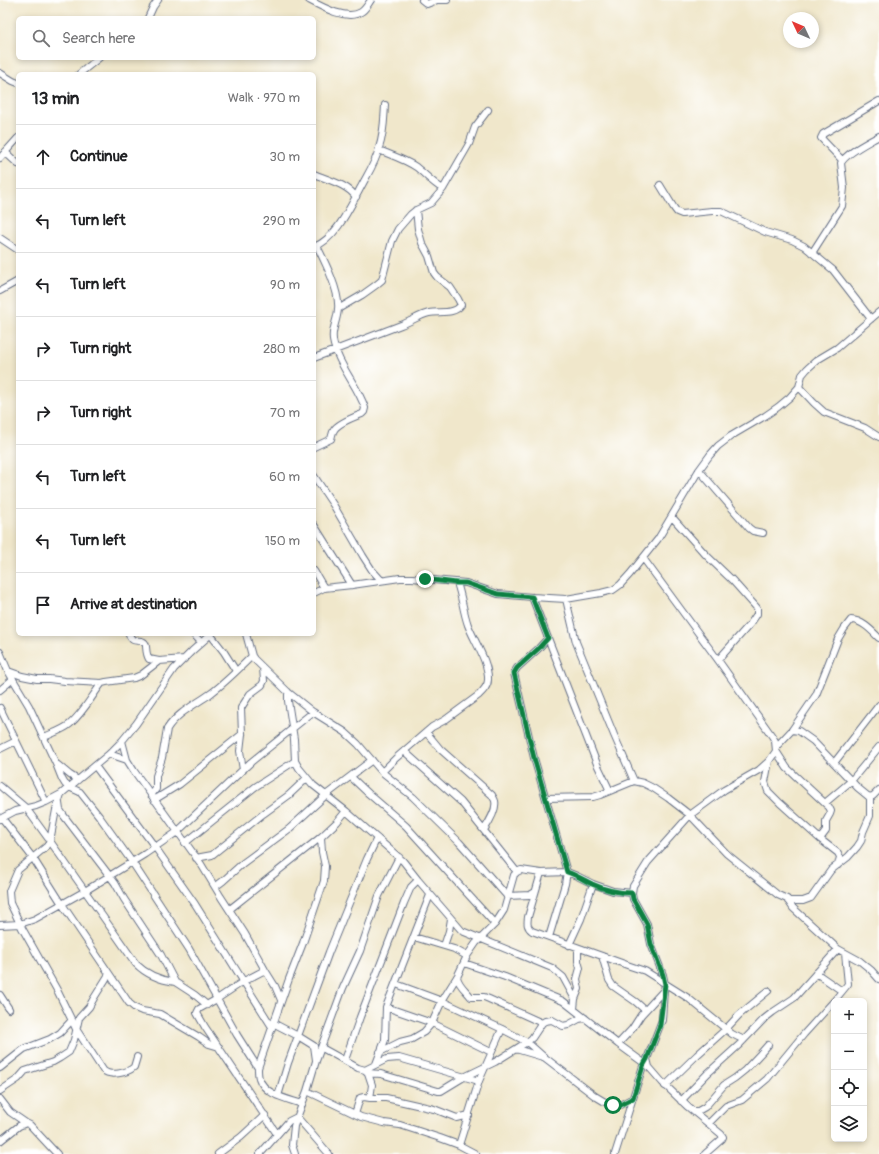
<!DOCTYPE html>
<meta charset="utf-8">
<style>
:root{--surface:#fff;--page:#f2f2f2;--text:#202124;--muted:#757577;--line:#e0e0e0}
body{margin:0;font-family:Pangolin,sans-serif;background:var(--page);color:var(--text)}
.controls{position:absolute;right:12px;bottom:12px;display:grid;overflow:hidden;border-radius:6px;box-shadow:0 2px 6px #0003}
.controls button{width:36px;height:36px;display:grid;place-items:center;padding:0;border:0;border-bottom:1px solid var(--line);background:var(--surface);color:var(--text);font:20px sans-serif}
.compass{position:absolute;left:783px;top:12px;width:36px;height:36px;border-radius:50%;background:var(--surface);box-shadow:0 2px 6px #0003;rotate:314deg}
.stop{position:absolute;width:12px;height:12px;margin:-9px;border:3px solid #0b8043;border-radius:50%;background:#fff}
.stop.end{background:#0b8043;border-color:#fff;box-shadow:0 1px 4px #0008}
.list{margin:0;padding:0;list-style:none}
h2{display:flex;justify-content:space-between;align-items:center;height:52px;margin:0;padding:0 16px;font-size:17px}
h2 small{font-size:13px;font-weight:400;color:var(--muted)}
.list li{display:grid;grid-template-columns:26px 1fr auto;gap:12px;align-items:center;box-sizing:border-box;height:64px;padding:0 16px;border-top:1px solid var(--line)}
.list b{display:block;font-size:15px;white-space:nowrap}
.list em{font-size:13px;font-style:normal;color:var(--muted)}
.icon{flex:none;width:22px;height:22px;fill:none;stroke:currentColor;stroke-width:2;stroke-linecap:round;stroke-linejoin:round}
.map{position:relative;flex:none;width:879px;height:1154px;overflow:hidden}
.search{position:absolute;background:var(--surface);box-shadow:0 2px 6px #0003;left:16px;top:16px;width:300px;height:44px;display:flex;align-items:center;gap:10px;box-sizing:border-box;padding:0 14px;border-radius:6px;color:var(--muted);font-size:15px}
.panel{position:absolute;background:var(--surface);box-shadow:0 2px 6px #0003;left:16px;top:72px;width:300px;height:564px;border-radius:6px}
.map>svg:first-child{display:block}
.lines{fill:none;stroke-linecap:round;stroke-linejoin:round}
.street-casing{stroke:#666f84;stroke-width:8}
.street{stroke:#fff;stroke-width:6}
.route{stroke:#0b8043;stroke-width:5}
</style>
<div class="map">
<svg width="879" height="1154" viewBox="0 0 879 1154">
<rect width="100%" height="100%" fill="#fff"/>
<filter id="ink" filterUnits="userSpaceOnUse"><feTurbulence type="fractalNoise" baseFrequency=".025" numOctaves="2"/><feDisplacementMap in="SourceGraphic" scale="8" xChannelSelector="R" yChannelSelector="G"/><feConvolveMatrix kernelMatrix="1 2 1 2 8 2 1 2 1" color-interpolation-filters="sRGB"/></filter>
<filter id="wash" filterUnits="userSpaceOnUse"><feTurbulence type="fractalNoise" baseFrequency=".012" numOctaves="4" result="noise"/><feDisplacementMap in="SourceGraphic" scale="16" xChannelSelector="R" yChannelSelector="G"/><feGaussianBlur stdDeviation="0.9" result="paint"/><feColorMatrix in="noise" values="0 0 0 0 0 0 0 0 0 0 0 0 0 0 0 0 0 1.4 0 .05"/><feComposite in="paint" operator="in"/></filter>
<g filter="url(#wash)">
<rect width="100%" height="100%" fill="#f0e7cb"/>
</g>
<g filter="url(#ink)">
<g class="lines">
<defs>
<path id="street" d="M 309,0 C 322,7 347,21 361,12 C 365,10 368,4 371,0
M 422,0 L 427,4 L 437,0 L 447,0
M 148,18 L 153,7 L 158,0
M 0,73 L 13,81 L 18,83
M 79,74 L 99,58
M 379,150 C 391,155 406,160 416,167 C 426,175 433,183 443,189
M 5,152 L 18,164
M 0,158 L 18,138
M 842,160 L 821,138 L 823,134 L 847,120 L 879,101
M 314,174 C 328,180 347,184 356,197
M 660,185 L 674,208 L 677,212 L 682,214 L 712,211 L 721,211 L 765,232 L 792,240 L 804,246 L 833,270 L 871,319
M 0,238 L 18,250
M 314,247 C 336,239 350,207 361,187 C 367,175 376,162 379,148 C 384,134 384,120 385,105
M 812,253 L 842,206 L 844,188 L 841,163 C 846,153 869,142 879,136
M 0,291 L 18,281
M 338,309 L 362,295 L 376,285 L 382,280 L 392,241 L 398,229 L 411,214 L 416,210 L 431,203 L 443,189 L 469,144 L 475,127 L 488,110
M 314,358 C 343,347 372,336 401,325 C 410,322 420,315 429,313 C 440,311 454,315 461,305 L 458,299 L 450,287 L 437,277 L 434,273 L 429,256 L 422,243 L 418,229 L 416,210
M 799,387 L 814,403 L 824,412 L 865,428 L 879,437
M 314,447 L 331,439 C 332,436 332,433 334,430 C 338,423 354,417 362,414 L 364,412 L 365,408 C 358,386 340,368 334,345 C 330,331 337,323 338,309 C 340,292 325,262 317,246
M 699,470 L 749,528 L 753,531 L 763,533
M 314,476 L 334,506 L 363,556 L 372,570 L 381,580
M 672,517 L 706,555 L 732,580 L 757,608 L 757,614 L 751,623 L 718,660
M 314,525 L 352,585
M 643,558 L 718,660 L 772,736 L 775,741 L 776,751 L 769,761 L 759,770 L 724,790 L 690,815 L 648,862 L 633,886 L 632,893 L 633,899 L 647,924 L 651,944 L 663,975 L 665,984 L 664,990 L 662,1020 L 647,1059 L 649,1067 L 662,1082 L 688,1107 L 721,1134 L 723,1137 L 722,1139 L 705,1154
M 314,571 L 324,588
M 314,593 L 324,588 L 352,585 L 400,578 L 412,578 L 466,583 L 498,594 L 532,597 L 566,599 L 601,593 L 613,590 L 620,585 L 630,574 L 658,539 L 699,470 L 710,455 L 718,446 L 731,436 L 765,416 L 778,407 L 790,397 L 799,387 L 802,375 L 807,369 L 817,360 L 837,348 L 879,312
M 532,597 L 597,764 L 610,791
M 566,599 L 576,642 L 614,735 L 634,781
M 129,634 C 133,646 140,637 145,643 C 147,645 145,653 149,659 L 159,661
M 193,634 L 201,642
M 210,634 L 224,652 L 236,671
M 246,634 L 252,656 L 254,659 L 288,692 L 313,712 L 345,732 L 358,744 L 382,772 L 413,797 L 459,842 L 507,896 L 530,895 L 535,892
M 548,638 L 538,649 L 517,668 L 514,673 L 534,758 L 567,872 L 565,884 L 549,937
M 0,652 L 8,671 L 29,706 L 56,764 L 62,779 L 65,784 L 69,787 L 80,792 L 99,816 L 132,862 L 189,949 L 237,1035 L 258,1068
M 8,671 L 22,676 L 37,679 L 49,679 L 65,681 L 102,683
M 0,690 L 13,679
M 288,692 L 288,701 L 294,739 L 295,761 L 299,768 L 313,785 L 346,811 L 403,861 L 418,880 L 462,931 L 552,968 L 563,977 L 575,999
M 0,708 L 46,802
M 792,730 L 799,731 L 813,741 L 858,788 L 869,797 L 873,796 L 879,790
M 426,732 L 440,749 L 492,795 C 493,797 495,800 495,801 C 497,809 488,824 484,830
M 44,737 C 53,733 63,730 70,724 C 83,713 92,696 102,683 L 106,682 L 134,678 L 141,675 L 159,661 L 184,659
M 122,741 L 127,760 L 134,771 L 201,864 L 221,897 L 245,934 L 265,970 L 275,986 L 281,1000
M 776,747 L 792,730 L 816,695 L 838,639 L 844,629 L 851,620 C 862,620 872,631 879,638
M 0,749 L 16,741
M 404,751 L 461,802 L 517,872
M 776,751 L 787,768 L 829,807 L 831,811 L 830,814 L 826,821 L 826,831 L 820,839
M 109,754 L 127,760
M 769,761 L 765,782 L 768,791 L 780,803 L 820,839 L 838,853 L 840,857 L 838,865
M 834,763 L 879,705
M 58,765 L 70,775 L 78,780
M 95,766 L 155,847 L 195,904 L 272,1027
M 243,770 L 240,751 L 242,734 L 241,708 L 250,694 L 262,685 L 264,681 L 263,668
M 382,772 L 396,758 L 432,727 L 445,720 L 479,695 C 483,691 488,686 488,680 C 489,662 474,641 468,625 C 463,611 462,597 457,583
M 351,777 L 369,794 L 406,826 L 495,924
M 0,786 L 26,808 L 50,841 L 136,964 C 147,975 160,980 175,982
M 61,794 L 56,810 L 50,841 L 47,846 L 18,870 L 9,891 L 10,903 L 22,928 L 57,990 L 76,1029 L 103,1070 C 110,1077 127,1073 134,1067 L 137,1057
M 151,795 L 156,789 L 156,776 L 162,758 L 167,729 C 177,713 196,704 210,694 C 225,683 239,669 252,656
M 546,798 L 593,797 L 600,795 L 634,781 L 643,783 L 653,788 L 668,798 L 690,815 L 727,854 L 778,895 L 787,899 L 793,908 L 838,949 L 860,961 L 871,970 L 879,979
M 154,800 L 180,784 L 242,734
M 59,803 L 60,810 L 64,816 L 115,883 L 124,899 L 161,955 L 175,982 L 195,995 L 207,1005
M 825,803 L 851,781 L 879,747
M 2,818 L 33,858 L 62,904 L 129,1003 L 135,1008 L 142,1011 L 160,1014 L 199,1037 L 209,1044 L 219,1047
M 0,819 L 15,811 L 36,806 L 46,802 L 61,794 L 109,754 L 122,741 L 136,724 L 174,669 L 192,651 L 211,634
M 185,843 L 255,787 L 295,761
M 196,858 L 212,855 L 263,814 L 289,795 L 307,778
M 541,873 L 528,917 C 527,924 527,927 532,931 L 630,966 L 645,971 L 688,998 L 732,1034 L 744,1040
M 215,887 L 223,881 L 243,863 L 289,829 L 326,795 L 372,760
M 788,901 L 803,901 L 811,898 L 831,870 L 848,857 L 857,847 L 861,841 L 863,832 L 870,816 L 870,797
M 230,909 L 321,837 L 337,822 L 346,811
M 0,925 L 20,924 L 35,919 L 85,891 L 145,854 L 177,832 L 251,762 L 313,712
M 414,937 L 454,949 L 467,956
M 569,945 L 581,919 L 593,884
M 444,946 L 449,931 L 451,919
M 602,956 L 609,980 L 613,986 L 636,1002 L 645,1010
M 464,963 L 505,977 L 563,1001 L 618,1044 L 644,1063
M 265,970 L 244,981 L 217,999 L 199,1009 L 197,1013 L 205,1027 L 277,1134
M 816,973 L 842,991
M 457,977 C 459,986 466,990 471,997 L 484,997 L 489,999 L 542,1023
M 396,984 L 442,1001 L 502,1029 L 527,1042 L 544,1057 L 595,1096 L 610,1105 L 620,1105 L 633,1098
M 0,995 L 9,1009
M 834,1001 L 848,984 L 845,953
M 386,1007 L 432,1023 L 491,1052
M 574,1009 L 575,999 L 579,989 L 577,979 L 580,968 L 578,961 L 578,948
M 273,1023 L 298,1036 L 314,1046 L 316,1060
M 618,1044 L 632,1029 L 641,1015 L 664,990
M 322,1048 L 358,1068 L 365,1070 L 387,1059 L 399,1058 L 479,1081
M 516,1049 L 543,1057
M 380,1052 L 400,1042 L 412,1039 L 424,1032 L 432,1023 L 442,1001 L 458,975 L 467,956 L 476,943 L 495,924 L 504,910 L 514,875 L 517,872 L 521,870 L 541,873 L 567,872 L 577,876 L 593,884 L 613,891 L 632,893
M 345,1060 L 360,1017 L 404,903 L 411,887 L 418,880
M 376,1064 L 385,1040 L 386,1007 L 430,895
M 0,1068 L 24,1049 L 50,1039 L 60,1033 L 72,1020
M 365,1070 L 368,1073 L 381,1074 L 438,1091 L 441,1091 L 464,1077 L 495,1062 L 527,1042 L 532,1038 L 542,1023 L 545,1021 L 552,1020 L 563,1026 L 568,1025 L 579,1019 L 585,1018
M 368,1073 L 372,1085 L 370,1098
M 665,1086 L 697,1055 L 726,1029 L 739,1015 L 768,991
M 0,1091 L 18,1079 L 25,1071 L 53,1062 L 60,1058 L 69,1052 L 74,1040 L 79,1018 L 89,1007 L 94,998 L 109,974
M 307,1091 L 361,1117 L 384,1123 L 400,1125 L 440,1138 L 459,1145 L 476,1154
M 278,1096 L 288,1063 L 329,952 L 367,859 L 377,838
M 0,1099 L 10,1112 L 26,1123
M 681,1101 L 708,1073 L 740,1044 L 764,1019 L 773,1012 L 794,998 L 838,949
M 302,1104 C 288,1099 264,1095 259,1078 C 258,1075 258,1071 258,1068 L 289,979 L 303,943 L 324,881 L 325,866 L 322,852 L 321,837
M 693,1111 L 698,1111 L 705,1107 L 724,1085 L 735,1078 L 745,1070 L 760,1054 L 768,1045
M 355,1114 L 360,1098 L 364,1097 L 370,1098 L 386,1098 L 434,1109 L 457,1118 L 469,1115
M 709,1123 L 726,1106 L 742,1100 L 767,1079 L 804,1034 L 834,1001
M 0,1141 L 19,1126 L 26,1123 L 30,1125 L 57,1154
M 459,1145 L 479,1081 L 502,1029
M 218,1154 L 241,1137 L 265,1115
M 260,1154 L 289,1121 L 297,1117 L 329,1154
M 295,1154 L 292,1145 L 294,1126 L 307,1091 L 316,1061 L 343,988 L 360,951 L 379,896 L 399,857
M 615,1154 L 643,1066 L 646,1061"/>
</defs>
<use href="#street" class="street-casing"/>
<use href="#street" class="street"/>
</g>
</g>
<g class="lines" filter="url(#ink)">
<path class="route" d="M 425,579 L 456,583 L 466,583 L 498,594 L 532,597 L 548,638 L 538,649 L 517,668 L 514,673 L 534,758 L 567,872 C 576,875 584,880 592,884 C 605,890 618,893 632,893 L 633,899 L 647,924 L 651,944 L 663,975 L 665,984 L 660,1025 L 647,1059 L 643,1066 L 633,1098 L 620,1105 L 613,1105"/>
</g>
</svg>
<div class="controls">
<button>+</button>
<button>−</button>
<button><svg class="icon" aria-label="locate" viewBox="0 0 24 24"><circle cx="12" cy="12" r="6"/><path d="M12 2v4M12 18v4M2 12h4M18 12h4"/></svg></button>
<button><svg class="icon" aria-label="layers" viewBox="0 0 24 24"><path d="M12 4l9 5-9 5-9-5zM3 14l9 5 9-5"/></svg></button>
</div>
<svg class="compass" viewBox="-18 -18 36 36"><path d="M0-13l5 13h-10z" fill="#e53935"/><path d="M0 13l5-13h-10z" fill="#757577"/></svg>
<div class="stop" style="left:613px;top:1105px"></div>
<div class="stop end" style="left:425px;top:579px"></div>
<div class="search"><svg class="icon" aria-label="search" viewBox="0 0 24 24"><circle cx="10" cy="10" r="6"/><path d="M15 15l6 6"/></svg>Search here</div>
<section class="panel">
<h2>13 min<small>Walk · 970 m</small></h2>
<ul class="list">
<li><svg class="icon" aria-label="ahead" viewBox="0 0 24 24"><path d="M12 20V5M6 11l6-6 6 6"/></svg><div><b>Continue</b></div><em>30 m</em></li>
<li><svg class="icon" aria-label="left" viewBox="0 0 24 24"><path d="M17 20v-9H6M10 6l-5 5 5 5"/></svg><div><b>Turn left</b></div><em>290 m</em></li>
<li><svg class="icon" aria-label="left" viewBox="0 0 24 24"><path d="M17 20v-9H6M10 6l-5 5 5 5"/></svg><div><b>Turn left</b></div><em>90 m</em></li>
<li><svg class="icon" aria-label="right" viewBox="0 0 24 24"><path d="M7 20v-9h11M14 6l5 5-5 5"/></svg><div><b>Turn right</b></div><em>280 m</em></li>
<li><svg class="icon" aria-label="right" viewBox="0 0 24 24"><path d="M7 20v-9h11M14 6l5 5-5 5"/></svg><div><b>Turn right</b></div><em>70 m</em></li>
<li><svg class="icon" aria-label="left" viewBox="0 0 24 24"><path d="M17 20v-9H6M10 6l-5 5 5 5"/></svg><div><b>Turn left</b></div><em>60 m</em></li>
<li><svg class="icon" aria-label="left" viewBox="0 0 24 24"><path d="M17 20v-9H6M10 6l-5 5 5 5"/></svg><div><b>Turn left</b></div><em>150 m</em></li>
<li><svg class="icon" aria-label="arrive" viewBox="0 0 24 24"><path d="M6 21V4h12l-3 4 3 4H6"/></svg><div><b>Arrive at destination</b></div></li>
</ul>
</section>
</div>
